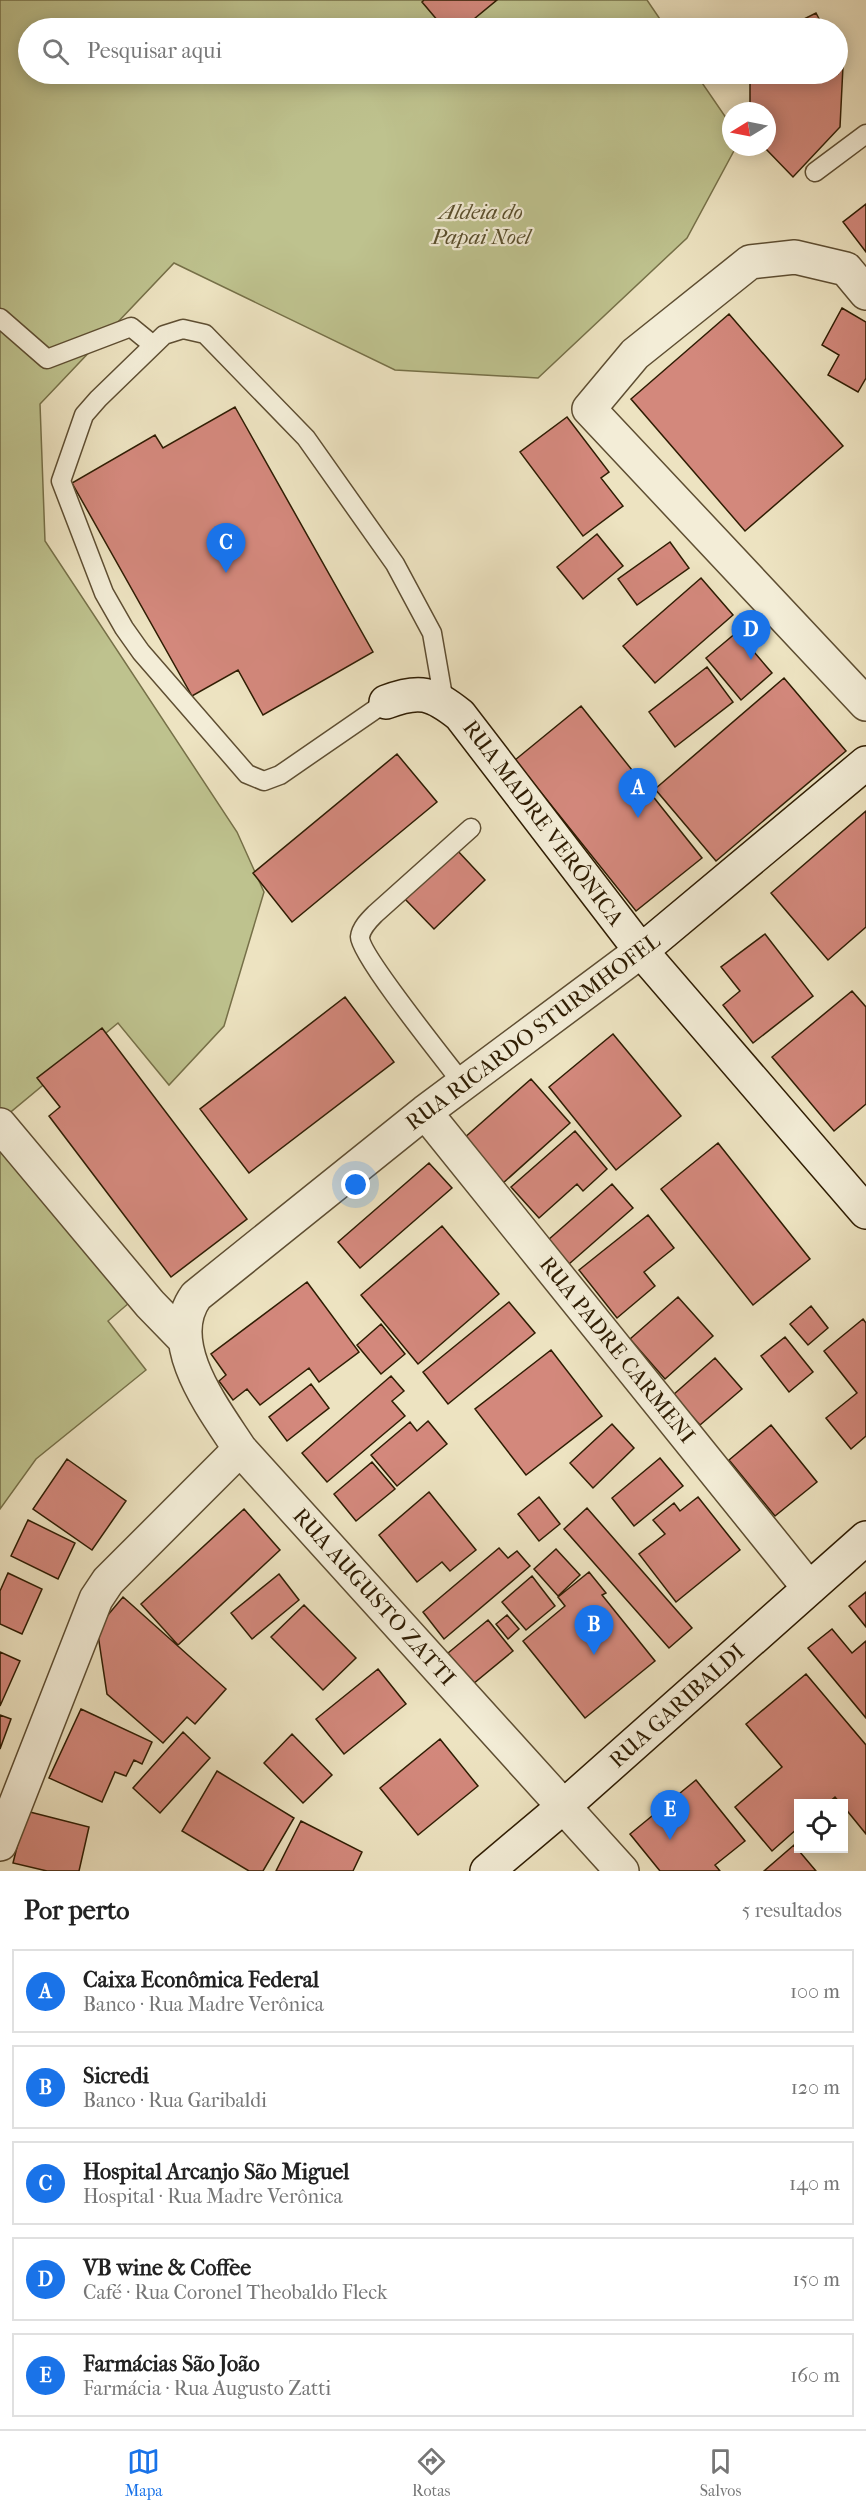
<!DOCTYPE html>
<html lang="pt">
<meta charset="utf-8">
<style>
:root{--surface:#fff;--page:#f2f2f2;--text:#222;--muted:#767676;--line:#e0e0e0;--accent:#1a73e8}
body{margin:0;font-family:"IM FELL French Canon",serif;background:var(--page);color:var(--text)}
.controls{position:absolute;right:18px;bottom:18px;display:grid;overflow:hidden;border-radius:0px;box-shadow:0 3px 15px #0003}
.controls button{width:54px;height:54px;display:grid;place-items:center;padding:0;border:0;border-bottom:2px solid var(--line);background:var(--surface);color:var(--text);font:30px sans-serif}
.compass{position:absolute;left:722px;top:102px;width:54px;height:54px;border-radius:50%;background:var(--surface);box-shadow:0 3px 15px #0003;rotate:260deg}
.you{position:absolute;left:356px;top:1185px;width:21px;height:21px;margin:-15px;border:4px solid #fff;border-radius:50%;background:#1a73e8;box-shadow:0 0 0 9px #1a73e833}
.badge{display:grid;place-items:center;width:39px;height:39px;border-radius:50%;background:var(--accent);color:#fff;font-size:20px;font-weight:700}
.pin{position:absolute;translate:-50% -50px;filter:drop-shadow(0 2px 3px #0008)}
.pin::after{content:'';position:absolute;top:32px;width:21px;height:18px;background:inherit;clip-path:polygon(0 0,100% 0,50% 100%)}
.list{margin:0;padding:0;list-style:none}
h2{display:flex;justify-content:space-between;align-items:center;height:78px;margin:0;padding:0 24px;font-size:26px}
h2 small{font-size:20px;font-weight:400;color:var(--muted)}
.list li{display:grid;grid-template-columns:39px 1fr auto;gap:18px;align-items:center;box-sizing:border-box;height:84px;margin:0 12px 12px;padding:0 12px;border:2px solid var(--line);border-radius:0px}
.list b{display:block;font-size:22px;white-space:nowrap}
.list p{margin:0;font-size:20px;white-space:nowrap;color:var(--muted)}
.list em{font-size:20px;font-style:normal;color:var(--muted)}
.icon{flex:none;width:33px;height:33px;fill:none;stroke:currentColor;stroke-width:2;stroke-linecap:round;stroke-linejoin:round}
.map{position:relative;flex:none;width:866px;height:1871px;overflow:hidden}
.search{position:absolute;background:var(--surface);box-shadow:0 3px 15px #0003;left:18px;right:18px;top:18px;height:66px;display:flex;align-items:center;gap:15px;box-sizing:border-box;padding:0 21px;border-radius:33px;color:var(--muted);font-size:22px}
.sheet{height:558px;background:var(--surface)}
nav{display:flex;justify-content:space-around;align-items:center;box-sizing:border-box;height:84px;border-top:2px solid var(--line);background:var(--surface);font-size:16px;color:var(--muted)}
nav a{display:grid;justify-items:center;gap:3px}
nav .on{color:var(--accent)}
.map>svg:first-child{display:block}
.green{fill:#bec28e;stroke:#767048;stroke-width:1.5}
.building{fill:#d3887c;stroke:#2f1d03;stroke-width:1.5}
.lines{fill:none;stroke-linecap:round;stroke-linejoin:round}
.lane-casing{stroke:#5e4e32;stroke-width:21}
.street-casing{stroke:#5e4e32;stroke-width:36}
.secondary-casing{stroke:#2f1d03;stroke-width:36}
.lane{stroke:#f3edd7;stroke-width:18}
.street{stroke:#f3edd7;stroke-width:33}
.secondary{stroke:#f3edd7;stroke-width:33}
.labels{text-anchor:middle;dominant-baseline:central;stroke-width:4.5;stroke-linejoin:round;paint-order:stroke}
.park-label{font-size:22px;font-style:italic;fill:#5a4f2d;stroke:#f3edd7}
.street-label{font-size:22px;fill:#2f1d03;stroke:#f3edd7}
</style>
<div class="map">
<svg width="866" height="1871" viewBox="0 0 866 1871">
<rect width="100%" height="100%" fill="#ede3c1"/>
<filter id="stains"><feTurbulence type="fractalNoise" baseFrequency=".00333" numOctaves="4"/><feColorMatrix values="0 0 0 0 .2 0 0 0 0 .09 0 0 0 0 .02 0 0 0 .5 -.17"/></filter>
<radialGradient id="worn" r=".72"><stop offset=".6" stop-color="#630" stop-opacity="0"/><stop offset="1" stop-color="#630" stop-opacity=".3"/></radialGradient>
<path class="green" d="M 0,0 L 647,0 L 666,28 L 28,28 L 28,74 L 696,74 L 731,125 L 731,147 L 736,147 L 687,238 L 538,378 L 395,370 L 174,263 L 40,404 L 45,541 L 237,832 L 264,892 L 224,1026 L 169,1085 L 118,1023 L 6,1116 L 136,1297 L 108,1321 L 146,1370 L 36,1459 L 0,1509 Z"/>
<path class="building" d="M 424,0 L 497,0 L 463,28 L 444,28 L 422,2 Z
M 816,13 L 824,28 L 786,28 Z
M 838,55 L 843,66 L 840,127 L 793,177 L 764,147 L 767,147 L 767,111 L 750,111 L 750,81 L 771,80 L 793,74 L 838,74 Z
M 866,204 L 866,252 L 843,222 Z
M 842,308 L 866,322 L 866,378 L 858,392 L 828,375 L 839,355 L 822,345 Z
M 729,314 L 843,446 L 745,531 L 631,399 Z
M 235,407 L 373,652 L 263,715 L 238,670 L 192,696 L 72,483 L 155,435 L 163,448 Z
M 567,417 L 609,472 L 601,478 L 623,506 L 583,536 L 520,452 Z
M 597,534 L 623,566 L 583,599 L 557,567 Z
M 670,542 L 689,568 L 637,605 L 618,579 Z
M 701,578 L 733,615 L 655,683 L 623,646 Z
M 737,632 L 772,673 L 741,700 L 706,658 Z
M 707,667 L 733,702 L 675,747 L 649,712 Z
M 784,678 L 846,751 L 716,861 L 655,789 Z
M 581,706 L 702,858 L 636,911 L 515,760 Z
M 397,754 L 437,802 L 292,922 L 253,873 Z
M 866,811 L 866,927 L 828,960 L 771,893 Z
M 456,849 L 485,880 L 434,929 L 404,898 Z
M 765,934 L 813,996 L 753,1043 L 723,1005 L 740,991 L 721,967 Z
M 852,991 L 866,1007 L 866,1104 L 834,1131 L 772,1057 Z
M 345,997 L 394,1062 L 249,1173 L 200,1109 Z
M 102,1028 L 247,1219 L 171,1277 L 49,1116 L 60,1107 L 37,1078 Z
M 613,1034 L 681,1116 L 616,1170 L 549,1087 Z
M 531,1079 L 570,1123 L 502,1184 L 463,1139 Z
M 575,1131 L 607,1169 L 583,1191 L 577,1184 L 539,1218 L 511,1187 Z
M 718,1143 L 810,1259 L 753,1305 L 661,1189 Z
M 429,1163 L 452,1188 L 360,1268 L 338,1242 Z
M 612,1184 L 633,1208 L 569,1264 L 548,1240 Z
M 648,1215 L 674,1248 L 644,1272 L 655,1286 L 617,1318 L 579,1270 Z
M 442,1226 L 499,1294 L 418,1364 L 361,1295 Z
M 307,1282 L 359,1352 L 319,1382 L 309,1368 L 260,1405 L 247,1389 L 233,1400 L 219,1381 L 226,1375 L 211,1354 Z
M 678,1297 L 713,1336 L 665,1379 L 630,1339 Z
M 509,1302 L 535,1333 L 448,1404 L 423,1372 Z
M 811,1306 L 828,1328 L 808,1345 L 790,1324 Z
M 863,1319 L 866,1323 L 866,1436 L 851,1449 L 826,1418 L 857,1393 L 824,1351 Z
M 381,1324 L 405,1354 L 381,1374 L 357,1345 Z
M 785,1337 L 813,1372 L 789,1392 L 761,1356 Z
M 551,1350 L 602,1416 L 526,1475 L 475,1409 Z
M 715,1358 L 742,1389 L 700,1425 L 673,1395 Z
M 391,1376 L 404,1391 L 392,1401 L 405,1416 L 327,1482 L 302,1453 Z
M 311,1384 L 329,1408 L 287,1441 L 269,1417 Z
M 428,1421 L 447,1444 L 397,1486 L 371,1455 L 410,1422 L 417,1431 Z
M 612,1424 L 634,1448 L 593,1488 L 570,1463 Z
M 771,1425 L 817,1482 L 775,1516 L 729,1460 Z
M 660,1458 L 683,1486 L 634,1526 L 612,1498 Z
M 67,1459 L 126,1501 L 92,1550 L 33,1509 Z
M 372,1462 L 395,1489 L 356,1521 L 334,1494 Z
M 429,1492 L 476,1550 L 450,1571 L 442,1562 L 417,1582 L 379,1535 Z
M 539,1497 L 560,1524 L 539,1541 L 518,1514 Z
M 698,1497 L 740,1550 L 676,1602 L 639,1554 L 665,1534 L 653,1520 L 674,1503 L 680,1511 Z
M 587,1508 L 692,1628 L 669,1648 L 564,1529 Z
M 244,1509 L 280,1550 L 178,1645 L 141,1604 Z
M 28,1520 L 75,1543 L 58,1579 L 11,1556 Z
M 499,1548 L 508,1558 L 517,1551 L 530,1566 L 444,1639 L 423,1612 Z
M 556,1549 L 580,1575 L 558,1596 L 534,1569 Z
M 589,1572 L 606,1593 L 602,1595 L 655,1661 L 585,1718 L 523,1641 L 565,1606 L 558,1597 Z
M 8,1573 L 42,1589 L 22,1634 L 0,1624 L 0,1591 Z
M 279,1574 L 299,1600 L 252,1639 L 231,1613 Z
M 532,1576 L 555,1606 L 526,1630 L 502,1602 Z
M 866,1592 L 866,1627 L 849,1606 Z
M 123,1597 L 226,1689 L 195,1724 L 187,1717 L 163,1743 L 107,1694 L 97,1628 Z
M 304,1605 L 356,1658 L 323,1690 L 271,1637 Z
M 507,1615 L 519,1629 L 508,1639 L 496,1624 Z
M 488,1620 L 513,1651 L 473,1684 L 448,1653 Z
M 832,1629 L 852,1653 L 866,1641 L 866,1718 L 808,1648 Z
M 0,1652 L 20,1661 L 0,1706 Z
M 378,1669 L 406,1704 L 344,1754 L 316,1719 Z
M 806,1674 L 866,1745 L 866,1834 L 844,1807 L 844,1804 L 841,1804 L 835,1797 L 827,1804 L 798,1804 L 798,1828 L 772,1851 L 735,1807 L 782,1767 L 746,1724 Z
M 81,1709 L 152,1742 L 142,1764 L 134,1760 L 126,1776 L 115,1772 L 102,1802 L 49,1778 Z
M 0,1715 L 11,1719 L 0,1749 Z
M 183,1732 L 210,1758 L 160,1813 L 133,1788 Z
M 292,1734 L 332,1775 L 303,1803 L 264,1763 Z
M 440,1739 L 478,1786 L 418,1835 L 380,1788 Z
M 217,1771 L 294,1818 L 263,1871 L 249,1871 L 182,1831 Z
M 696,1780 L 745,1841 L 715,1865 L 720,1871 L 660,1871 L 630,1834 Z
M 26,1811 L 89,1827 L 79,1871 L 47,1871 L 13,1863 Z
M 301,1821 L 362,1852 L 353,1871 L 276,1871 Z
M 794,1845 L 816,1871 L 764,1871 Z"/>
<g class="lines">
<defs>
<path id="lane" d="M 815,172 L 866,134
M 0,318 L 47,359 L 131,327 L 153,345
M 386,702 L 280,775 L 264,781 L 247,774 L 141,652 L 124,628 L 104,593 L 61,481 L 84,415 L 98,399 L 164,335 L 183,329 L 205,334 L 306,438 L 395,564 L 432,633 L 444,702
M 463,1084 C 447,1063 360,955 360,937 C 361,928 369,920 375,914 L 471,828"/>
<path id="street" d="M 866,293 L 846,269 L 795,257 L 750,262 L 635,354 L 589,409 L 866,704
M 425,1112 L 809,1588
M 0,1125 L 150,1304 L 185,1340
M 0,1844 L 96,1599 L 108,1581 L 240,1449
M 622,1871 L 240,1449 C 214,1409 162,1343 196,1296 L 425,1112 L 641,951"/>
<path id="secondary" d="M 386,702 C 420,689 432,693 460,715 L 641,951 L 866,1212
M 641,951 L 866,763
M 487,1871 L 563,1807 L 866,1538"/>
</defs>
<use href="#lane" class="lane-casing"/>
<use href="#street" class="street-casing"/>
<use href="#secondary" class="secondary-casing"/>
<use href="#lane" class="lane"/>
<use href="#street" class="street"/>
<use href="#secondary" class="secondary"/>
</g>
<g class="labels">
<g class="park-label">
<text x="481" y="212">Aldeia do<tspan x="481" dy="25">Papai Noel</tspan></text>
</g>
<g class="street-label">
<text transform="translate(543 823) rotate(53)">RUA MADRE VERÔNICA</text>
<text transform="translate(533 1032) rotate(-37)">RUA RICARDO STURMHOFEL</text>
<text transform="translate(617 1350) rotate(51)">RUA PADRE CARMENI</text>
<text transform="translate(374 1597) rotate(48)">RUA AUGUSTO ZATTI</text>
<text transform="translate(677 1706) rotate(-42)">RUA GARIBALDI</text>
</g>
</g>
<rect width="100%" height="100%" filter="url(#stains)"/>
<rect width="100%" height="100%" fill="url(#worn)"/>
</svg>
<div class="controls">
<button><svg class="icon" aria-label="locate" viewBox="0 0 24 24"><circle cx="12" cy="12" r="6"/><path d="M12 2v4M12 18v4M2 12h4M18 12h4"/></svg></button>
</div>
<svg class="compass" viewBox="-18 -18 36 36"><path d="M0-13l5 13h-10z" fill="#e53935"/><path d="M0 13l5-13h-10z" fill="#767676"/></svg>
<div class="you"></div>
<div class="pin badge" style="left:638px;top:818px">A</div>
<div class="pin badge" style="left:594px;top:1655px">B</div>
<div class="pin badge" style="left:226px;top:573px">C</div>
<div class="pin badge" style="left:751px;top:660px">D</div>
<div class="pin badge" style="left:670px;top:1840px">E</div>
<div class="search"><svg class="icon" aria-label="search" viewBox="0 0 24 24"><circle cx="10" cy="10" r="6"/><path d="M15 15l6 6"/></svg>Pesquisar aqui</div>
</div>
<section class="sheet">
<h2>Por perto<small>5 resultados</small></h2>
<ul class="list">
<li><span class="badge">A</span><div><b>Caixa Econômica Federal</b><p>Banco · Rua Madre Verônica</p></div><em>100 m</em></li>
<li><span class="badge">B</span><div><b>Sicredi</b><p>Banco · Rua Garibaldi</p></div><em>120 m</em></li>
<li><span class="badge">C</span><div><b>Hospital Arcanjo São Miguel</b><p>Hospital · Rua Madre Verônica</p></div><em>140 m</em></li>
<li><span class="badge">D</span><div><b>VB wine &amp; Coffee</b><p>Café · Rua Coronel Theobaldo Fleck</p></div><em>150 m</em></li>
<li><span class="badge">E</span><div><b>Farmácias São João</b><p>Farmácia · Rua Augusto Zatti</p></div><em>160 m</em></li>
</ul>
</section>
<nav>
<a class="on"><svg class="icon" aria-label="map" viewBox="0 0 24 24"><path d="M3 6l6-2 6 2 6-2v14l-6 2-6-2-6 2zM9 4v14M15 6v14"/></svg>Mapa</a>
<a><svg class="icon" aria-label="directions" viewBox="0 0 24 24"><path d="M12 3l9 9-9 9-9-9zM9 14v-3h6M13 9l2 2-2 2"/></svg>Rotas</a>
<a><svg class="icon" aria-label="saved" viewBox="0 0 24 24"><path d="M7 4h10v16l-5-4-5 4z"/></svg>Salvos</a>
</nav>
